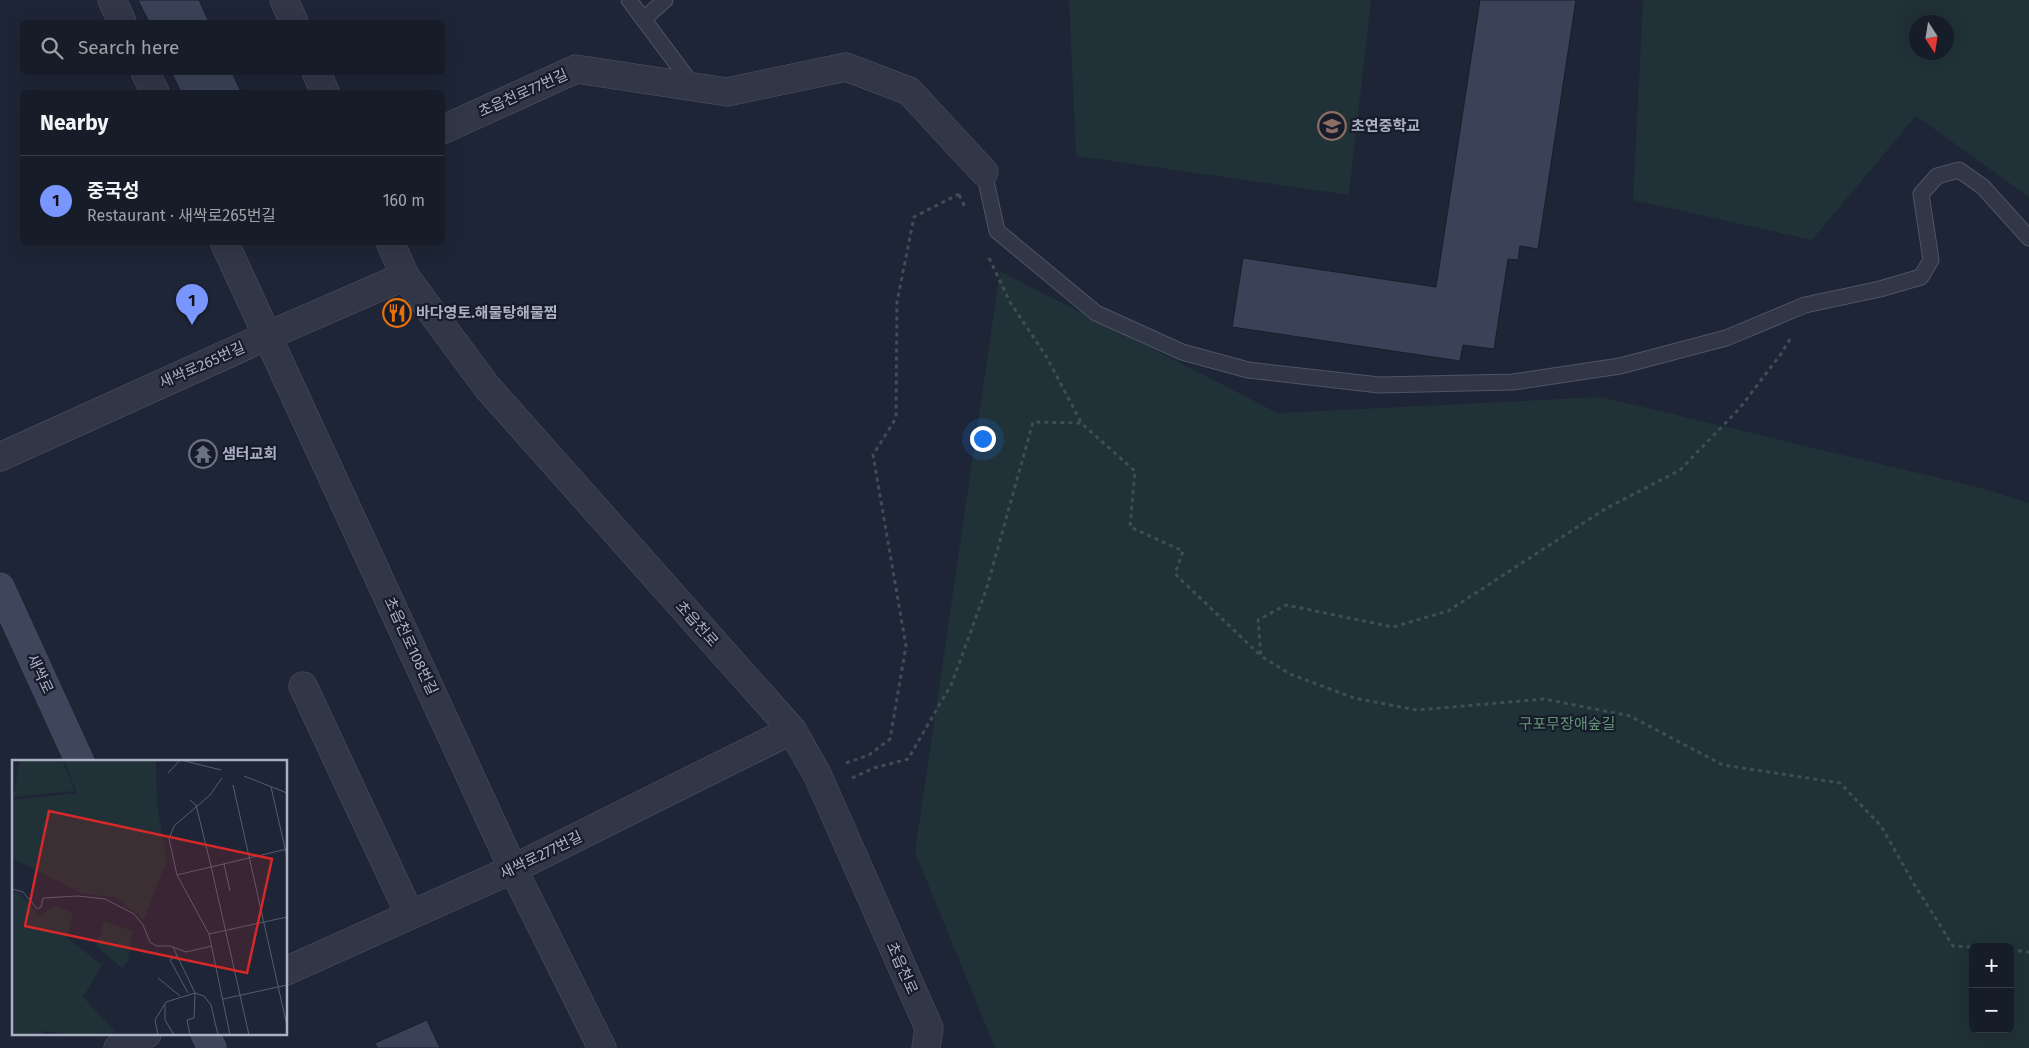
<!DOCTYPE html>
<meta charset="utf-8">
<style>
:root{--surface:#161c28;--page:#232934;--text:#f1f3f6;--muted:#9ea1a8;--line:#353a45;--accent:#7896fd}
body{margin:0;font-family:"Fira Sans","Noto Sans KR",sans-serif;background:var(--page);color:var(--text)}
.controls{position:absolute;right:15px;bottom:15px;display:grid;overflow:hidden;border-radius:8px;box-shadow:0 5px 20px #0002}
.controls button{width:45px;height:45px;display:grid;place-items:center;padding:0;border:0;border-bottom:1px solid var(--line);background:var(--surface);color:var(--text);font:25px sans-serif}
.compass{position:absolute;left:1909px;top:15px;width:45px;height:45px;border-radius:50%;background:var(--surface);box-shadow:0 5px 20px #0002;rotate:168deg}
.you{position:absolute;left:982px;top:438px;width:18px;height:18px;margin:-12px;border:4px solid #fff;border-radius:50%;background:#1a73e8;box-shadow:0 0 0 8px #1a73e833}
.badge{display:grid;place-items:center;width:32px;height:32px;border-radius:50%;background:var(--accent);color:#111;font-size:16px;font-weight:700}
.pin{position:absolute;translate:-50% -41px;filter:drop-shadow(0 1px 2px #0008)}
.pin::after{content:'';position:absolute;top:26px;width:18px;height:15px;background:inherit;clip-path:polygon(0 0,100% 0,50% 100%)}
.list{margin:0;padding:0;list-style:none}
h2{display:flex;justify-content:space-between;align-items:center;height:65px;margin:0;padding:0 20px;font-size:21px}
h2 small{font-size:16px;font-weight:400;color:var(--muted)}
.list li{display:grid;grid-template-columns:32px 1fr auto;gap:15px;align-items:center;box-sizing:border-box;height:90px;padding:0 20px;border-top:1px solid var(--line)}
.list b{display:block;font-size:19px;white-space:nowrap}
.list p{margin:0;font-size:16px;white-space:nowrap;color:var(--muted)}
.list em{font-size:16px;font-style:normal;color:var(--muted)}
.icon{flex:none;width:28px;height:28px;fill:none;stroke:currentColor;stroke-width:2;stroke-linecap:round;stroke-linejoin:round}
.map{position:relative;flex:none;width:2029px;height:1048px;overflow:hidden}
.search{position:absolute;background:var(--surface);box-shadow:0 5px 20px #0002;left:20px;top:20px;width:425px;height:55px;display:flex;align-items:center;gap:12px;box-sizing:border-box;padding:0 18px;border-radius:8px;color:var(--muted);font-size:19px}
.panel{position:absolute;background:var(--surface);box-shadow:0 5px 20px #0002;left:20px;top:90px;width:425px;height:155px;border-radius:8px}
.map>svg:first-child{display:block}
.green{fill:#203137;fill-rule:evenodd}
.building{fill:#3a4257;stroke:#191e2d}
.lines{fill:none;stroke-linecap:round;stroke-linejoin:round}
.lane-casing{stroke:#4f5465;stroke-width:17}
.street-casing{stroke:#4f5465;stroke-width:29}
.secondary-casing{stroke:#4f5465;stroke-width:29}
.path{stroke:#3d4e55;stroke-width:3;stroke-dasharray:4 4;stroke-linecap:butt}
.lane{stroke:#313747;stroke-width:15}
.street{stroke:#313747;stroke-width:28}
.secondary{stroke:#3f455a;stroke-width:28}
.labels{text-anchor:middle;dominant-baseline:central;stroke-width:4.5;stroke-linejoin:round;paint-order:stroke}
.street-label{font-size:15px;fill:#abb1c4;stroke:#171c2b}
.poi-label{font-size:15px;font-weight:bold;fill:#abb1c4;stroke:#171c2b;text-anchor:start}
.park-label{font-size:15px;fill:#629576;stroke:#171c2b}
.inset-road{fill:none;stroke:#565d6f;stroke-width:1}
.view{fill:#d62828;fill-opacity:0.15;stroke:#d62828;stroke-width:2.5}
.inset-edge{fill:none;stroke:#abb1c4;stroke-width:2.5}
</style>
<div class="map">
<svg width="2029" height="1048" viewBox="0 0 2029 1048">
<rect width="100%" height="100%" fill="#1e2536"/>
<path class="green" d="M 1069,0 L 1371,0 L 1349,195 L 1076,156 Z
M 1643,0 L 2029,0 L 2029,197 L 1916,116 L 1812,240 L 1633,200 ZM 1916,22 L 1946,22 L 1946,52 L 1916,52 Z
M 1000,271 L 1278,413 L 1601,397 L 1981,488 L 2029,503 L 2029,1048 L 995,1048 L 915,852 ZM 1973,947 L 2010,947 L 2010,1029 L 1973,1029 Z"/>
<path class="building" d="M 138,0 L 199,0 L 209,22 L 149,22 Z
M 1480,0 L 1576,0 L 1538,249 L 1520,246 L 1518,260 L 1508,259 L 1494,349 L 1463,345 L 1460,361 L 1232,327 L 1243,258 L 1436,287 Z
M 171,72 L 232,72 L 241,92 L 181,92 Z
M 427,1020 L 440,1048 L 377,1048 L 375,1043 Z"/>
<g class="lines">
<defs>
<path id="lane" d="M 629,0 L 694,87
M 644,19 L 665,0
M 984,172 L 997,231 L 1096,313 L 1182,352 L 1248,370 L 1379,385 L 1513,382 L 1620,366 L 1726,338 L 1805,305 L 1880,289 L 1921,277 L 1931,260 L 1921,194 L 1937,176 L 1959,170 L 1983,187 L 2029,238"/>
<path id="street" d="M 112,0 L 122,22
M 284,0 L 294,22
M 145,72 L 155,92
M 316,72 L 325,92
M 442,130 L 576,69 L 727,92 L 846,67 L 909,91 L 984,172
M 224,242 L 513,869 L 602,1048
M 390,242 L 405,276 L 487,387 L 792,730 L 817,774 L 929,1028 L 926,1048
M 0,457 L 267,336 L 405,276
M 303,686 L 410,915
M 286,971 L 513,869 L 792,730
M 118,1048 L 147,1034"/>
<path id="secondary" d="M 0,587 L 80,762
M 205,1034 L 212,1048"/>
</defs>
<use href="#lane" class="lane-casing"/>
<use href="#street" class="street-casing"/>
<use href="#secondary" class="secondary-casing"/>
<path class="path" d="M 959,195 L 965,207
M 989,258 L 1010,302 L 1046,356 L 1081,422
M 1790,339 L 1781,354 L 1739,409 L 1680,470 L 1605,509 L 1448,611 L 1393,627 L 1286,605 L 1258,620 L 1261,656 L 1290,674 L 1354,698 L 1417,710 L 1544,699 L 1630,716 L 1723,765 L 1840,783 L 1881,826 L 1914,884 L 1953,946 L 1973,947
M 846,763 L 869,755 L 890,739 L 906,646 L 873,455 L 896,418 L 897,302 L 914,217 L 959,194 L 960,191
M 852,778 L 874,768 L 908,759 L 952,683 L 987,587 L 1033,422 L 1081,423 L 1135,471 L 1130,527 L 1183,551 L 1175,574 L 1260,655
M 2010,950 L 2029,952"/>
<use href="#lane" class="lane"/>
<use href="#street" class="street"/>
<use href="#secondary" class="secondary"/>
</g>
<defs>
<symbol id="school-ring" viewBox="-11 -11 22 22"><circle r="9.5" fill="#171c2b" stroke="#8d6e63" stroke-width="1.5"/><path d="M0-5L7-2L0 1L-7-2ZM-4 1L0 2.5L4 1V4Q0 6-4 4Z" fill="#8d6e63"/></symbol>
<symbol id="restaurant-ring" viewBox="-11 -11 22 22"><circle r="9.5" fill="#171c2b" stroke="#e8710a" stroke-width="1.5"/><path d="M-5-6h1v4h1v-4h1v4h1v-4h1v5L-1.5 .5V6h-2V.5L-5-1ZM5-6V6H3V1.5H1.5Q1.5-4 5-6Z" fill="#e8710a"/></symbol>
<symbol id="temple-ring" viewBox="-11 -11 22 22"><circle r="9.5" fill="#171c2b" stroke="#6b7280" stroke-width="1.5"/><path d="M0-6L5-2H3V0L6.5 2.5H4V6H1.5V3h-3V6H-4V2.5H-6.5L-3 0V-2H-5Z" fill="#6b7280"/></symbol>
</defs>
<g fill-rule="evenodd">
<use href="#school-ring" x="1316" y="110" width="32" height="32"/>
<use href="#restaurant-ring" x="381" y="297" width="32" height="32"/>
<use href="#temple-ring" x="187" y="438" width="32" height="32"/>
</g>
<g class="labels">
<g class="street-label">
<text transform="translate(523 93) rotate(-24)">초읍천로77번길</text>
<text transform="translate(202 365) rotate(-24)">새싹로265번길</text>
<text transform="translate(697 624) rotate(48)">초읍천로</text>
<text transform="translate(411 646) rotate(65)">초읍천로108번길</text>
<text transform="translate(40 674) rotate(65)">새싹로</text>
<text transform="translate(541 855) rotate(-26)">새싹로277번길</text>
<text transform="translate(902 968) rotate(66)">초읍천로</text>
</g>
<g class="poi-label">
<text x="1351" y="126">초연중학교</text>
<text x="416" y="313">바다영토.해물탕해물찜</text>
<text x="222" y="454">샘터교회</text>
</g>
<g class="park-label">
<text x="1567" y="724">구포무장애숲길</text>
</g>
</g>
<g transform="translate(12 760)">
<rect width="275" height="275" fill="#1e2536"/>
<path d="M 8,0 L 50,0 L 63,31 L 1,37 ZM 52,0 L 144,0 L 145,45 L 155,99 L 132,160 L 105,138 L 69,133 L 0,98 L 0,40 L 65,33 ZM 0,132 L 6,132 L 28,156 L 42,145 L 61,153 L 55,178 L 90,205 L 71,237 L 104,273 L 56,275 L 31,271 L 30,275 L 0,275 ZM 92,161 L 121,171 L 116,201 L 110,208 L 84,186 Z" fill="#203137"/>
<path class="inset-road" d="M 169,0 L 209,10M 156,13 L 168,0M 232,16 L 275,33M 210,18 L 198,35 L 162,66 L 157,79 L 165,115 L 197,174 L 218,275M 221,25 L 275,266M 259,27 L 275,97M 178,40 L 184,45 L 199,106 L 237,275M 212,104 L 218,131M 165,115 L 275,89M 0,129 L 11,132 L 25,149 L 29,147 L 31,138 L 66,136 L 93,139 L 122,154 L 131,165 L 138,182 L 144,186 L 158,186 L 174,192 L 200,186M 197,174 L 275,157M 161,187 L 183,233 L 182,258 L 175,260 L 178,275M 165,196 L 158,200 L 176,233M 146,218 L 168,236M 211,239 L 275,225M 153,245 L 153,260 L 162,275M 146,275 L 143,260 L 154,242 L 183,233 L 192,236 L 199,245 L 206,275"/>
<path class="view" d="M 37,51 L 260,99 L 235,213 L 13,166 Z"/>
<rect width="275" height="275" class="inset-edge"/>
</g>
</svg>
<div class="controls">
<button>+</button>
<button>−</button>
</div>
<svg class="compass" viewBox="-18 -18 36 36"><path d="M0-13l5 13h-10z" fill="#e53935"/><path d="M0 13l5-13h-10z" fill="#9ea1a8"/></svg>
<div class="you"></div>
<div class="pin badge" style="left:192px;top:325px">1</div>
<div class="search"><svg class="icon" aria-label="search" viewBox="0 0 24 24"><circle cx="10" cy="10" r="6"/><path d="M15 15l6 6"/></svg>Search here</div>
<section class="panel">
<h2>Nearby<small></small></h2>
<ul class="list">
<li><span class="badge">1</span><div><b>중국성</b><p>Restaurant · 새싹로265번길</p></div><em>160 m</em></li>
</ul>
</section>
</div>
